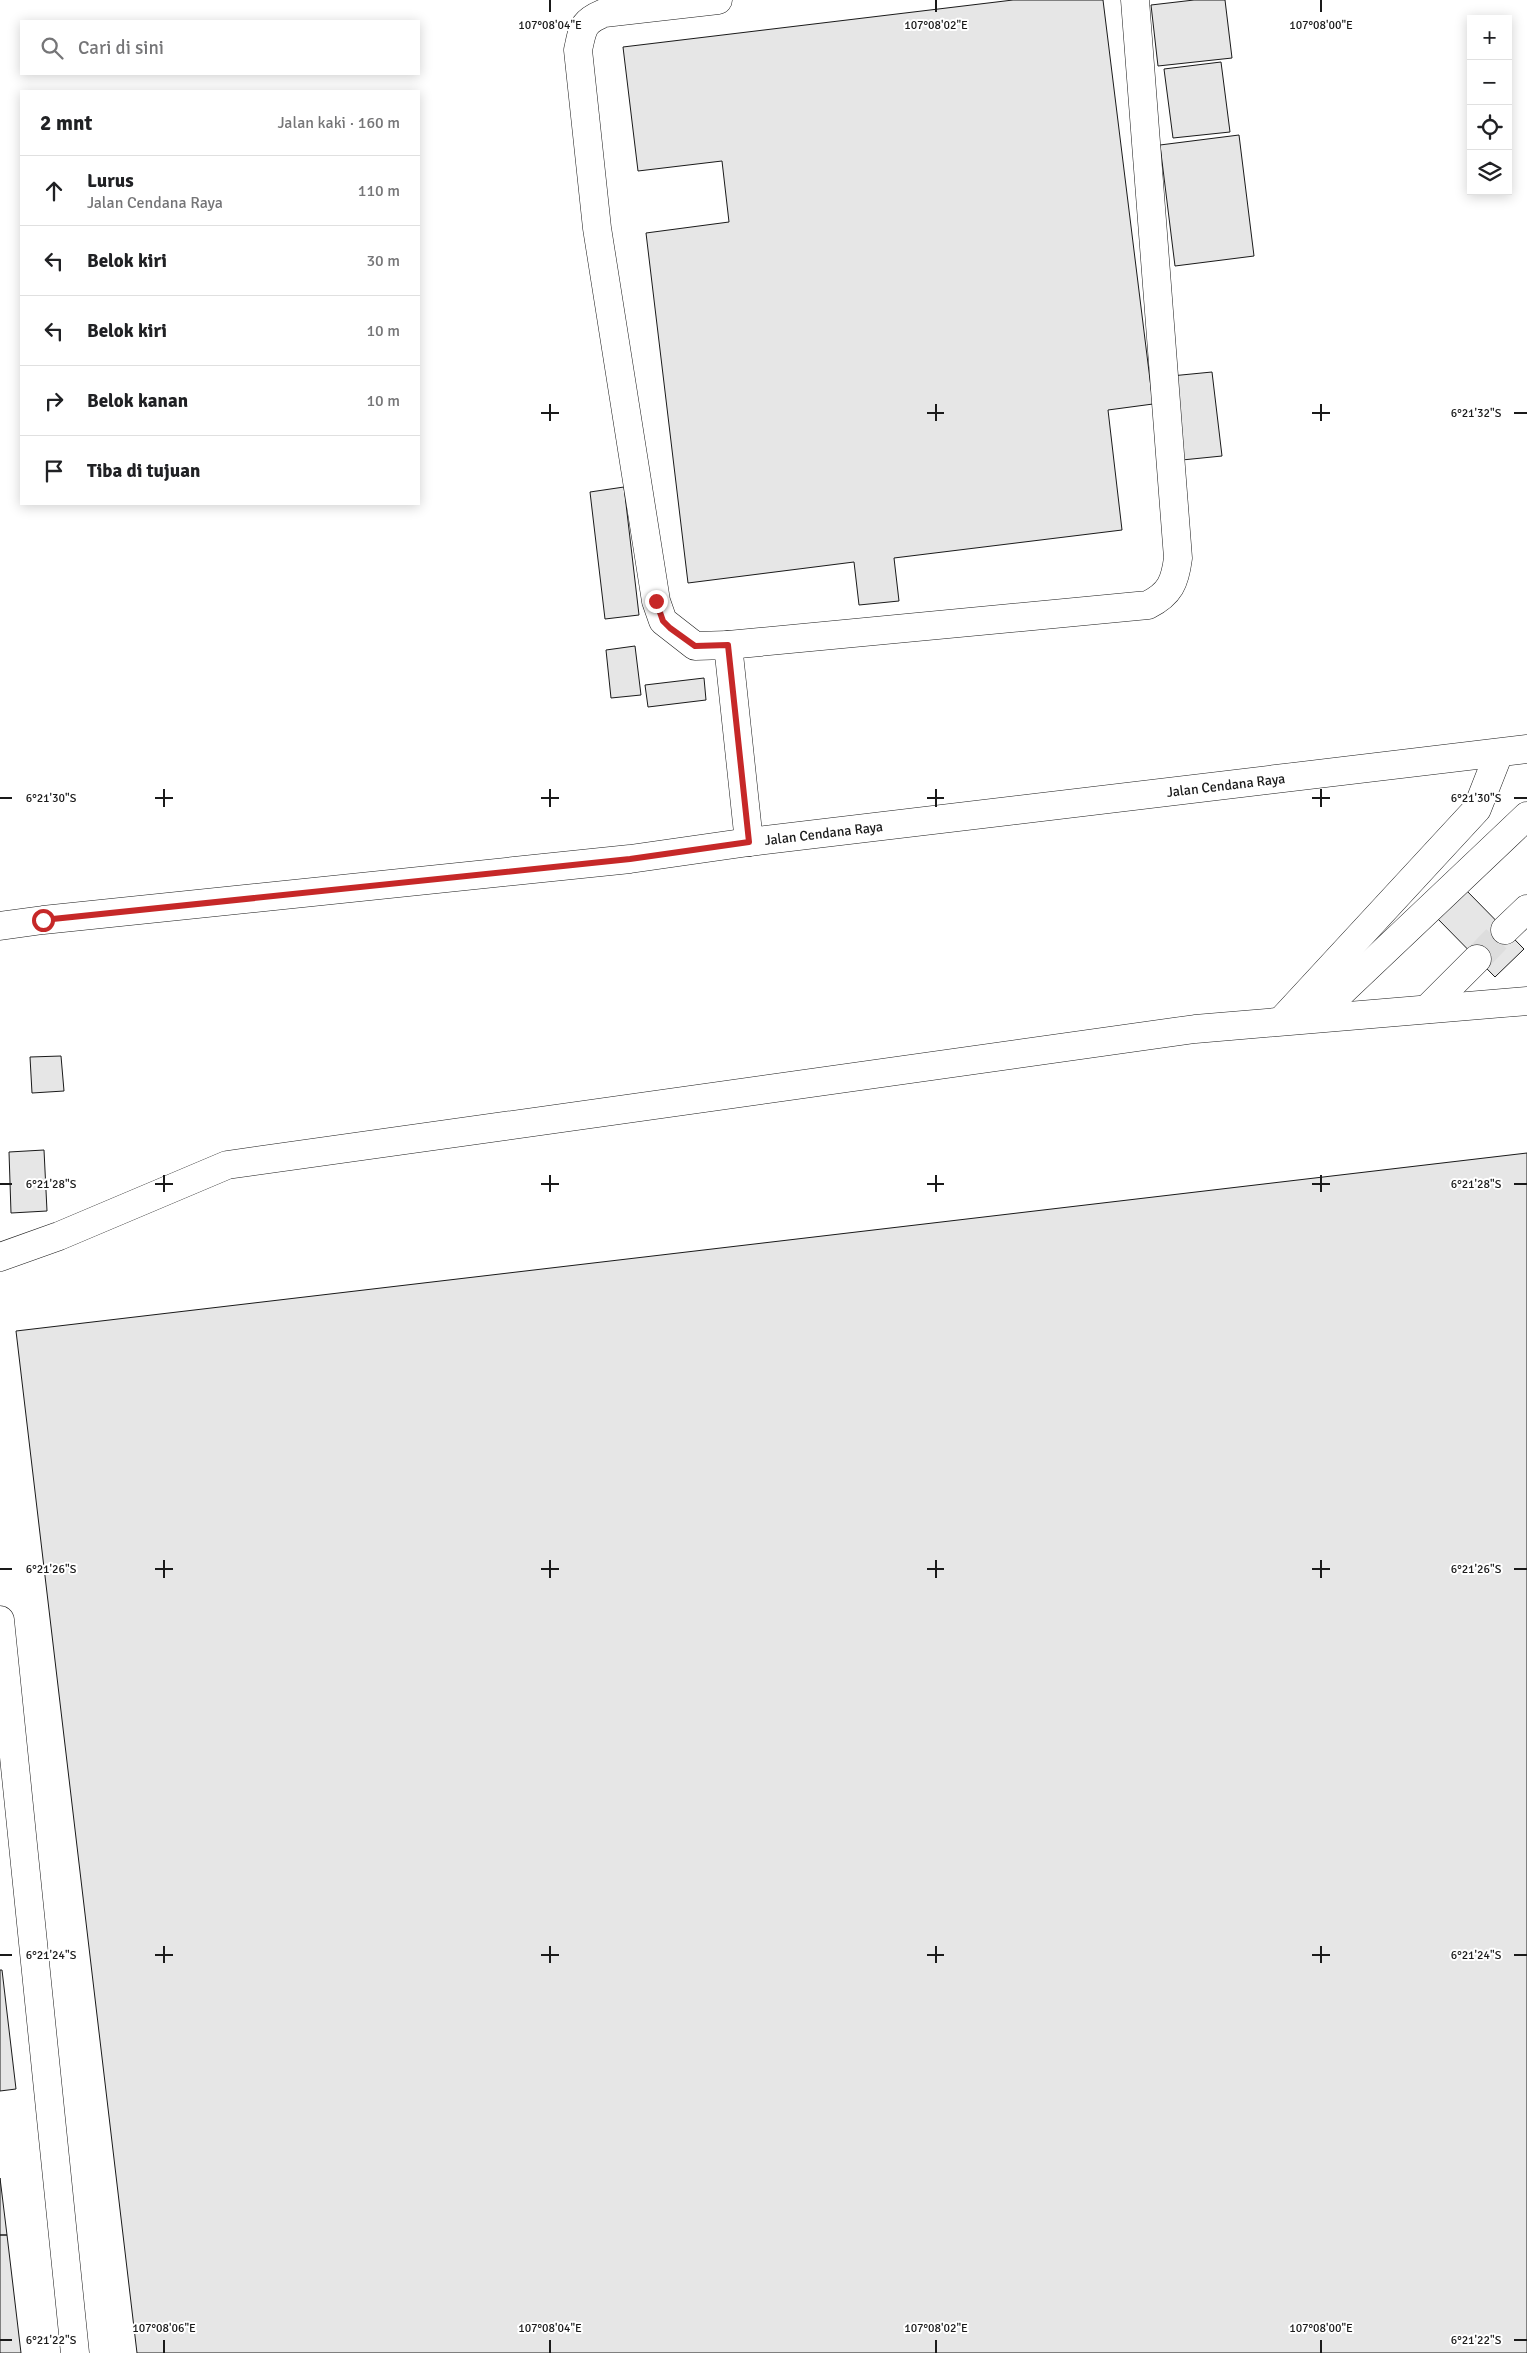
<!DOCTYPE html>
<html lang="id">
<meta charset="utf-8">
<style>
:root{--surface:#fff;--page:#f6f6f6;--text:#202124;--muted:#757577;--line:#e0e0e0}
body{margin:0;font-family:Signika,sans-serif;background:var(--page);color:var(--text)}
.controls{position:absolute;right:15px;top:15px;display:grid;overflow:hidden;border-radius:0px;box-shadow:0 2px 12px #0003}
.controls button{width:45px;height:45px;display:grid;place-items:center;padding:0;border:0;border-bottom:1px solid var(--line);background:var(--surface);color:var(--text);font:25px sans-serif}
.stop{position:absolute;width:15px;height:15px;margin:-11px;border:4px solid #c62828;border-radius:50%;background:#fff}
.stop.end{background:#c62828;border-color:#fff;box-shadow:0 1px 5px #0008}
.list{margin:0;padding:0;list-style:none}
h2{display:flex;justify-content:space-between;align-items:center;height:65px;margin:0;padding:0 20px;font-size:21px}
h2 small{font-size:16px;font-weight:400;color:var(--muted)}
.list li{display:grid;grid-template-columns:32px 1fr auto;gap:15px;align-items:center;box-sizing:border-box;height:70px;padding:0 20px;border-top:1px solid var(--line)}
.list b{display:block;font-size:19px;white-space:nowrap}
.list p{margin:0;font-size:16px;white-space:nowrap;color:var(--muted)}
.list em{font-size:16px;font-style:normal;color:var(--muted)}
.icon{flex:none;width:28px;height:28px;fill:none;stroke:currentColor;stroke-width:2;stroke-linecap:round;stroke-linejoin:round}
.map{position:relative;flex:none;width:1527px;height:2353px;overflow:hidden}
.search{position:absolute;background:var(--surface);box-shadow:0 2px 12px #0003;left:20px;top:20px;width:400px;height:55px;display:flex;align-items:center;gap:12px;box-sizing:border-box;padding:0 18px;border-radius:0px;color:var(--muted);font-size:19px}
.panel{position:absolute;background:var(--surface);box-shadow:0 2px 12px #0003;left:20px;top:90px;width:400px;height:415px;border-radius:0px}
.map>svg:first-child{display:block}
.building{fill:#e6e6e6;stroke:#1a1a1a}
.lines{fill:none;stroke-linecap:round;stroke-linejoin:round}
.minor-tunnel{stroke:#ddd;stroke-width:28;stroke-dasharray:28 14;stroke-linecap:butt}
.minor-casing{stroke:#1a1a1a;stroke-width:29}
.minor{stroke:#fff;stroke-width:28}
.route{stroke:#c62828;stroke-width:6}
.ticks{fill:none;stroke:#1a1a1a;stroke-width:2}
.labels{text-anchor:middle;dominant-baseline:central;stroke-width:4;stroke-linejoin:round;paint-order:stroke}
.street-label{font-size:14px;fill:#1a1a1a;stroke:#fff}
.ticks-label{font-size:12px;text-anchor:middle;fill:#1a1a1a;stroke:#fff;stroke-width:4;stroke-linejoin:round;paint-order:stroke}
</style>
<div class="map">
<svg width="1527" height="2353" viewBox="0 0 1527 2353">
<rect width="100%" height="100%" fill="#fff"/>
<path class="building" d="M 1013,0 L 1103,0 L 1153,404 L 1108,410 L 1122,530 L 894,558 L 899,601 L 859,605 L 854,562 L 688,583 L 646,233 L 729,222 L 722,161 L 638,171 L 623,47 Z
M 1194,0 L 1225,0 L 1232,58 L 1158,66 L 1151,5 Z
M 1221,62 L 1230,132 L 1173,138 L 1164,69 Z
M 1239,135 L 1254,256 L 1175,266 L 1160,145 Z
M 1212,372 L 1222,456 L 1182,460 L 1171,376 Z
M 624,487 L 639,615 L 605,619 L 590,492 Z
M 635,646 L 641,695 L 611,698 L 606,650 Z
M 704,678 L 706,700 L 648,707 L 645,685 Z
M 1464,888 L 1524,949 L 1495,977 L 1435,916 Z
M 61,1056 L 64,1091 L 32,1093 L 30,1057 Z
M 44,1150 L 47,1211 L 11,1213 L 9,1152 Z
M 1527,1153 L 1527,2353 L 137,2353 L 16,1331 Z
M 0,1970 L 2,1970 L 16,2089 L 0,2091 Z
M 0,2178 L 7,2235 L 0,2235 Z
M 0,2235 L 7,2235 L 21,2353 L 0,2353 Z"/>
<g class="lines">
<path class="minor-tunnel" d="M 1477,959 L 1505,930"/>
<defs>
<g id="minor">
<path d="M 718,0 L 604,13 C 582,22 583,28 578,50 L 597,228 L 656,601 L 663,621 L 695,646 L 728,645 L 749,842"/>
<path d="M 728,645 L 1148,605 C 1170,594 1175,582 1178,558 L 1135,0"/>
<path id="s1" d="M 0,926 L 43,920 L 630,859 L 749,842 L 1527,749"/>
<path d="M 1505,930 L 1527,909"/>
<path d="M 1427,1009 L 1477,959"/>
<path d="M 1314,1018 L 1527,816"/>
<path d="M 1281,1021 L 1477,809 L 1499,753"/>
<path d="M 0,1257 L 59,1236 L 227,1165 L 1195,1029 L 1527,1001"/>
<path d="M 0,1620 L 75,2353"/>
</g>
</defs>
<use href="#minor" class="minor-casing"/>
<use href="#minor" class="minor"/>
</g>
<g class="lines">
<path class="route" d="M 43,920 L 630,859 L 749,842 L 728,645 L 695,646 L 670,628 L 663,621 L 656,601"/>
</g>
<path class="ticks" d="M 550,0 L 550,12M 936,0 L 936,12M 1321,0 L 1321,12M 550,404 L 550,421M 936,404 L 936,421M 1321,404 L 1321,421M 541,413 L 559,413M 927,413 L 944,413M 1312,413 L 1330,413M 1514,413 L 1527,413M 164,789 L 164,807M 550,789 L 550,807M 936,789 L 936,807M 1321,789 L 1321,807M 0,798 L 12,798M 155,798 L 173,798M 541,798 L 559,798M 927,798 L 944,798M 1312,798 L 1330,798M 1514,798 L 1527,798M 164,1175 L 164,1192M 550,1175 L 550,1192M 936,1175 L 936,1192M 1321,1175 L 1321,1192M 0,1184 L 12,1184M 155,1184 L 173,1184M 541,1184 L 559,1184M 927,1184 L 944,1184M 1312,1184 L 1330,1184M 1514,1184 L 1527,1184M 164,1560 L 164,1578M 550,1560 L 550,1578M 936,1560 L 936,1578M 1321,1560 L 1321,1578M 0,1569 L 12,1569M 155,1569 L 173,1569M 541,1569 L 559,1569M 927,1569 L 944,1569M 1312,1569 L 1330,1569M 1514,1569 L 1527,1569M 164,1946 L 164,1963M 550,1946 L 550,1963M 936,1946 L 936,1963M 1321,1946 L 1321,1963M 0,1955 L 12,1955M 155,1955 L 173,1955M 541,1955 L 559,1955M 927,1955 L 944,1955M 1312,1955 L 1330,1955M 1514,1955 L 1527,1955M 0,2340 L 12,2340M 164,2340 L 164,2353M 550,2340 L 550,2353M 936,2340 L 936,2353M 1321,2340 L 1321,2353M 1514,2340 L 1527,2340"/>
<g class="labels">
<g class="street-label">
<text stroke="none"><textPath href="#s1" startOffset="1234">Jalan Cendana Raya</textPath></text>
<text stroke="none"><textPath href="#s1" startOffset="829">Jalan Cendana Raya</textPath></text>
</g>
</g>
<g class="ticks-label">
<text x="550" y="29">107°08'04"E</text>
<text x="936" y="29">107°08'02"E</text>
<text x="1321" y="29">107°08'00"E</text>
<text x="1476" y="417">6°21'32"S</text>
<text x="1476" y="802">6°21'30"S</text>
<text x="51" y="802">6°21'30"S</text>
<text x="1476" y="1188">6°21'28"S</text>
<text x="51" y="1188">6°21'28"S</text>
<text x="1476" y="1573">6°21'26"S</text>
<text x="51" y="1573">6°21'26"S</text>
<text x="1476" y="1959">6°21'24"S</text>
<text x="51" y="1959">6°21'24"S</text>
<text x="164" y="2332">107°08'06"E</text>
<text x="550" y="2332">107°08'04"E</text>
<text x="936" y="2332">107°08'02"E</text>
<text x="1321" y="2332">107°08'00"E</text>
<text x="51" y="2344">6°21'22"S</text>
<text x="1476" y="2344">6°21'22"S</text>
</g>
</svg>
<div class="controls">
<button>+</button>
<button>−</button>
<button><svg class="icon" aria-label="locate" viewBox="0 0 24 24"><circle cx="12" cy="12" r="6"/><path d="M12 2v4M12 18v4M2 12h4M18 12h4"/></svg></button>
<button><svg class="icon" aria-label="layers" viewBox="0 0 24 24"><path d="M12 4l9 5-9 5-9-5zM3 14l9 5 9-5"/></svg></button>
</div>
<div class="stop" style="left:43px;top:920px"></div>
<div class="stop end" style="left:656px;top:601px"></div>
<div class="search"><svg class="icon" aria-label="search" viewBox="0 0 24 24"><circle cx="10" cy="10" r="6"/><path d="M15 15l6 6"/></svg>Cari di sini</div>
<section class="panel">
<h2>2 mnt<small>Jalan kaki · 160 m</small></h2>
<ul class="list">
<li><svg class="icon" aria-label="ahead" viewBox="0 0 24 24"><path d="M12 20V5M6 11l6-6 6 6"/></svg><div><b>Lurus</b><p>Jalan Cendana Raya</p></div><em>110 m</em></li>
<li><svg class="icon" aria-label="left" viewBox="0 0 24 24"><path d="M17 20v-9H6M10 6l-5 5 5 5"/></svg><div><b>Belok kiri</b></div><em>30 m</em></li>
<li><svg class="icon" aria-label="left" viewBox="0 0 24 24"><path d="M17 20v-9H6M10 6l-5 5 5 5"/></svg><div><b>Belok kiri</b></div><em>10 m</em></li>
<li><svg class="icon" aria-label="right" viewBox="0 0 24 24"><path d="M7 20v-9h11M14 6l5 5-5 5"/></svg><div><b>Belok kanan</b></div><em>10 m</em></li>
<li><svg class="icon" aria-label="arrive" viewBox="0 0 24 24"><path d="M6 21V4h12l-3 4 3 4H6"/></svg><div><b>Tiba di tujuan</b></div></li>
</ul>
</section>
</div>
